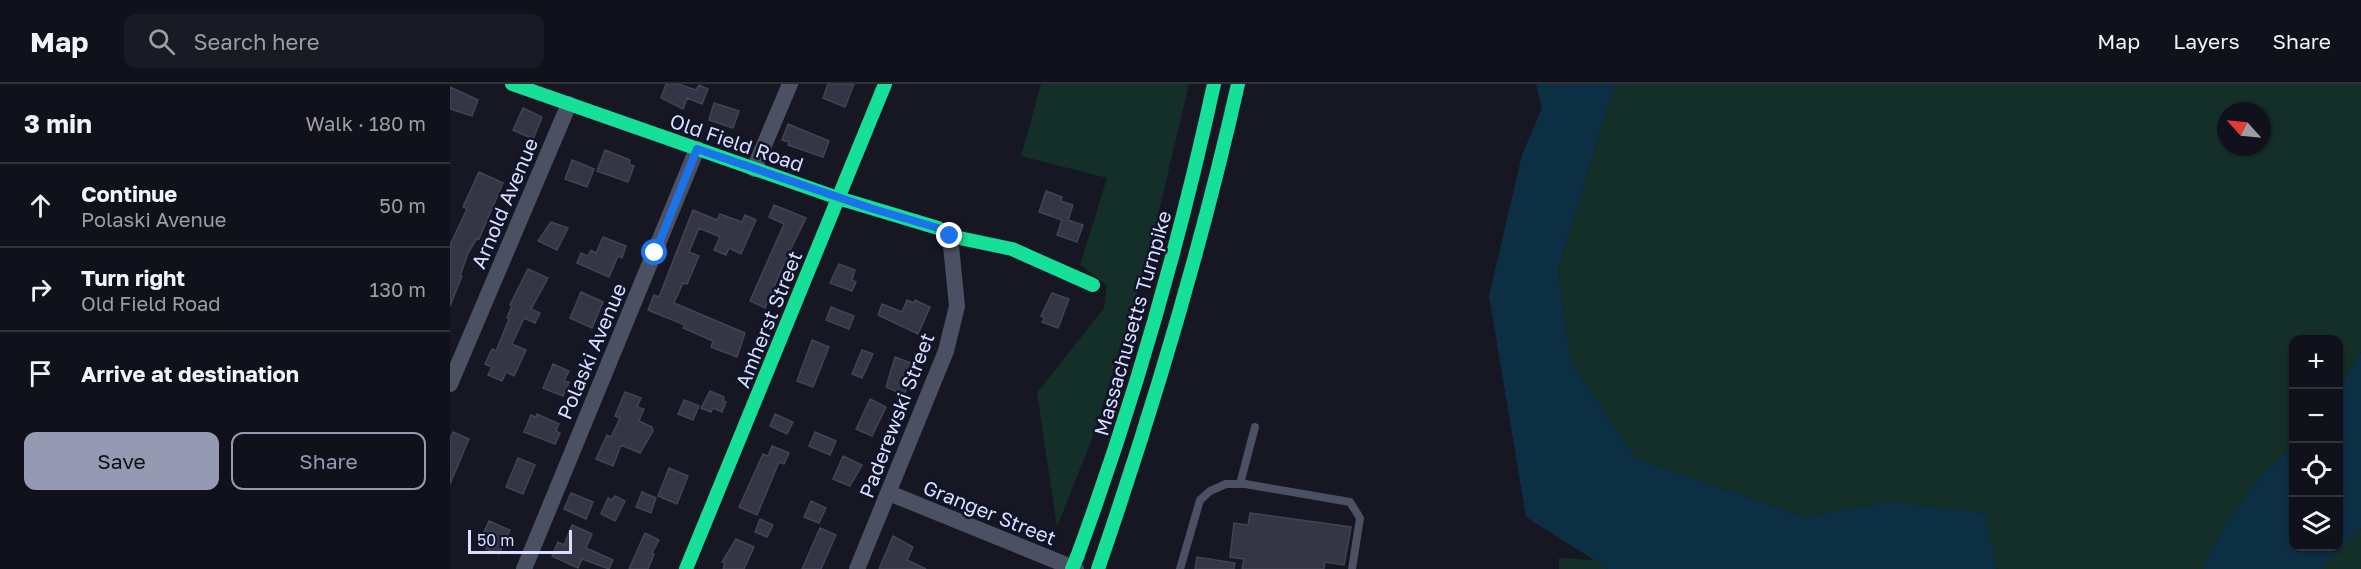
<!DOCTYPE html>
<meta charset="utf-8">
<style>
:root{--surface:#10111a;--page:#191a23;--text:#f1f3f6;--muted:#9c9da2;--line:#303139;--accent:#9599b1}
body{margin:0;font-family:"Golos Text",sans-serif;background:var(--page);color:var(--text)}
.controls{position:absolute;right:18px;bottom:18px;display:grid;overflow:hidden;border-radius:12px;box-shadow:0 2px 4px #0004}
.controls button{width:54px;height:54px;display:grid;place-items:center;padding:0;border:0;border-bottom:2px solid var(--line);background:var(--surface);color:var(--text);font:30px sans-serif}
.compass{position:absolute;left:1767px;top:18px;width:54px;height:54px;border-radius:50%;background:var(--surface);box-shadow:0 2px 4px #0004;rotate:297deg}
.scale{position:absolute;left:18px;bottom:15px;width:104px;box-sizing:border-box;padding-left:6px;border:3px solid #d9dffe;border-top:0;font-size:16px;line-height:21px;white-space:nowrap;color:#d9dffe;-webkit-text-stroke:4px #111328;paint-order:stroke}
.stop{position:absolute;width:18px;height:18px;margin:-14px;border:4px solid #1a73e8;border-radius:50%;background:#fff}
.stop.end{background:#1a73e8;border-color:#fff;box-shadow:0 2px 6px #0008}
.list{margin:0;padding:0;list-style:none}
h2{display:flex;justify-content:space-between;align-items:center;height:78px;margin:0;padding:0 24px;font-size:26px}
h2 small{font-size:20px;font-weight:400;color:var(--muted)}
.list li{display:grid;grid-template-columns:39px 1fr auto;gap:18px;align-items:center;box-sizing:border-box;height:84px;padding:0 24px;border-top:2px solid var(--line)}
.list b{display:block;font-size:22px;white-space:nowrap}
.list p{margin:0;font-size:20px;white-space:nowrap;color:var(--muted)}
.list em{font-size:20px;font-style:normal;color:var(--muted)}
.actions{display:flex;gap:12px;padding:18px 24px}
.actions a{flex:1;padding:14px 0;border:2px solid var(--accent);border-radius:12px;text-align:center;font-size:21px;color:var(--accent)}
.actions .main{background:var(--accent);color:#111}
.icon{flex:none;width:33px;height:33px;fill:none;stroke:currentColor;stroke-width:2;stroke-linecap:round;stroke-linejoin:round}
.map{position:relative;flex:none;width:1911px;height:485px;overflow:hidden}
header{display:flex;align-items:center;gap:36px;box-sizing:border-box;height:84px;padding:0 30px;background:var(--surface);border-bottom:2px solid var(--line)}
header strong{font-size:28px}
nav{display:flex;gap:33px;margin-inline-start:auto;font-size:21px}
.search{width:420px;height:54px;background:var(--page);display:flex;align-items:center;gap:15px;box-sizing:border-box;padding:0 21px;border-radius:12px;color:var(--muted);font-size:22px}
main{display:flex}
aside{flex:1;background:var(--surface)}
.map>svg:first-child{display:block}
.green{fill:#142e28;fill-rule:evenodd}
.water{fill:#0d2f43}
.building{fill:#343645;stroke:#414356;stroke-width:1.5}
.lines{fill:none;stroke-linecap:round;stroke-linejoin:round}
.lane{stroke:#4b5063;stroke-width:8}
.street{stroke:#4b5063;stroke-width:16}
.fast{stroke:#16e098;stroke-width:14}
.fast-bridge{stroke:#16e098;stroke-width:14}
.route{stroke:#1a73e8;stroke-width:8}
.labels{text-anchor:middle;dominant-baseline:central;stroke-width:5;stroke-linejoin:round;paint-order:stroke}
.street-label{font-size:20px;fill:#d9dffe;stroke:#111328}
</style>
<header>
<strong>Map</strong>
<div class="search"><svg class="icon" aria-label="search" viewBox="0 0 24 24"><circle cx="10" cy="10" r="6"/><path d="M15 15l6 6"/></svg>Search here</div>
<nav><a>Map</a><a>Layers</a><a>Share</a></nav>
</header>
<main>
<aside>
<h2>3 min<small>Walk · 180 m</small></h2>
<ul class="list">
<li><svg class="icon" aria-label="ahead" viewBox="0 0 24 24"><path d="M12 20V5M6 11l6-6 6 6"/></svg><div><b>Continue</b><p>Polaski Avenue</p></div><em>50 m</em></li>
<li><svg class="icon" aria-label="right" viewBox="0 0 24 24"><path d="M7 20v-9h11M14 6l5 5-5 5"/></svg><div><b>Turn right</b><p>Old Field Road</p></div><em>130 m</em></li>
<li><svg class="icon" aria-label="arrive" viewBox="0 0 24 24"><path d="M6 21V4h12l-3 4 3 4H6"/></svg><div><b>Arrive at destination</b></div></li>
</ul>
<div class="actions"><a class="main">Save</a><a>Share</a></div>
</aside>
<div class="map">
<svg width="1911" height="485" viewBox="0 0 1911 485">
<rect width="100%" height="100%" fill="#161723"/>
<path class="green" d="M 591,0 L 739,0 L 700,165 L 645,347 L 607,443 L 587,309 L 654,224 L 657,201 L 630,181 L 657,94 L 571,72 Z
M 1165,0 L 1911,0 L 1911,268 L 1889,302 L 1888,255 L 1844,255 L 1843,362 L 1811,391 L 1775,440 L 1752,485 L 1548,485 L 1544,477 L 1535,429 L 1440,417 L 1354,433 L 1185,374 L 1121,279 L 1108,186 ZM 1776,27 L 1812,27 L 1812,63 L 1776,63 Z
M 1911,444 L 1911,485 L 1871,485 Z
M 1109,474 L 1144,476 L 1158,485 L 1109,485 Z"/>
<path class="water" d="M 1086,0 L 1165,0 L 1108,186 L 1121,279 L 1185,374 L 1354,433 L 1440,417 L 1535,429 L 1547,485 L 1158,485 L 1076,433 L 1039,212 L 1072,71 L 1092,24 Z
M 1911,268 L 1911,444 L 1871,485 L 1752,485 L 1775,440 L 1811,391 L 1843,362 L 1844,462 L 1888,462 L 1889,302 Z"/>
<path class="building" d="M 216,0 L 228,0 L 246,6 L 249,1 L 258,5 L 252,20 L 237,14 L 233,25 L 211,14 Z
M 378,0 L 404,0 L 395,23 L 373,14 Z
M 0,3 L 28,16 L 22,32 L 0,25 Z
M 264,19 L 289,27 L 283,44 L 259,36 Z
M 73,24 L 92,33 L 83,55 L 63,46 Z
M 338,40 L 379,57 L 373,73 L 338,61 L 339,58 L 332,56 Z
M 155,66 L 180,76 L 179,80 L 184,82 L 178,98 L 147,87 Z
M 122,76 L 144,85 L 137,103 L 115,95 Z
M 29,88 L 53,99 L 29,155 L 27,154 L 18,169 L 10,192 L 12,192 L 0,222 L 0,161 L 17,125 L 13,123 Z
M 596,107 L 612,113 L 611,117 L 623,121 L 618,136 L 633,141 L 627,158 L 607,151 L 612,136 L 589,128 Z
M 324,121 L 356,134 L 340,167 L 346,169 L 341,179 L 337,177 L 333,182 L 315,224 L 300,217 L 334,140 L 319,133 Z
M 243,126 L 267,136 L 270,130 L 292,138 L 295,131 L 306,136 L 291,170 L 279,164 L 276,171 L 264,166 L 270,153 L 249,144 L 239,168 L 249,172 L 237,200 L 233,199 L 224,219 L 295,249 L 287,273 L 261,263 L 263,257 L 233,244 L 235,241 L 198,226 L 204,211 L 209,213 Z
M 101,138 L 118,144 L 107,166 L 88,157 Z
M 153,153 L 176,162 L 172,174 L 168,172 L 159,193 L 127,179 L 131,169 L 138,172 L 141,166 L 146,169 Z
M 389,180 L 405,186 L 402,196 L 406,198 L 402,207 L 380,199 Z
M 78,185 L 98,194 L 81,225 L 90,229 L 85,239 L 74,234 L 62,260 L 76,266 L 64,292 L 56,288 L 52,297 L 38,291 L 42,283 L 35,280 L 42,265 L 46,267 L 59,235 L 57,234 L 62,222 L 60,221 Z
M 131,208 L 153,218 L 142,244 L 120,234 Z
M 602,209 L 619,215 L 608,244 L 592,238 L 594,234 L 591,232 Z
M 457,216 L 464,219 L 465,216 L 480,223 L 468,250 L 428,231 L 432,220 L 452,228 Z
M 381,223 L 404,232 L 399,245 L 376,236 Z
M 362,256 L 379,263 L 363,303 L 347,297 Z
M 412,266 L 423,270 L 412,294 L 402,290 Z
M 445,273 L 466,281 L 454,311 L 436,303 Z
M 103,280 L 119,287 L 114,297 L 119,298 L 113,312 L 93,304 Z
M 260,307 L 274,313 L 273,317 L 276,318 L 272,328 L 263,324 L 261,328 L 251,324 Z
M 175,308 L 191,314 L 187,323 L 194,325 L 189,337 L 202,343 L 203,347 L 190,369 L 171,361 L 163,382 L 146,375 L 157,351 L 161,353 L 170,334 L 165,332 Z
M 420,315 L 436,323 L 422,352 L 406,345 Z
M 234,316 L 249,322 L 243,336 L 228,330 Z
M 87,330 L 109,340 L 106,347 L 110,349 L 105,360 L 74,348 L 81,331 L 86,333 Z
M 325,330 L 343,338 L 337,350 L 320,342 Z
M 3,348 L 19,355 L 0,400 L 0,355 Z
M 365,348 L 386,357 L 380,371 L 359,362 Z
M 322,362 L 339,369 L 334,380 L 329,378 L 307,431 L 289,423 L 313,370 L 318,372 Z
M 393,372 L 412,381 L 400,402 L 383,395 Z
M 68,374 L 85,381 L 73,410 L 56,403 Z
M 219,384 L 238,392 L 227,420 L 208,412 Z
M 192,408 L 206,414 L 201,429 L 186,423 Z
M 121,409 L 143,418 L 136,435 L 114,425 Z
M 165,412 L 175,417 L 165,437 L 151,430 L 158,414 L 162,416 Z
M 361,417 L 376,424 L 369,439 L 354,433 Z
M 800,429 L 901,443 L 894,481 L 875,478 L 874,485 L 792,485 L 794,475 L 780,473 L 784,439 L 798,441 Z
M 310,435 L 323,441 L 317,453 L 305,448 Z
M 39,437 L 60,446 L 49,470 L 36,465 L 38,460 L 30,457 Z
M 122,441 L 142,450 L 136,464 L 163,476 L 159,485 L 132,475 L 128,484 L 102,472 L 108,458 L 114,461 Z
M 370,444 L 386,451 L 371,485 L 352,485 Z
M 195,449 L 209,456 L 202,469 L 204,470 L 198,485 L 179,485 Z
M 443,452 L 463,463 L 457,476 L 476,485 L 429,485 Z
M 286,455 L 304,463 L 294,485 L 273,485 L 275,479 L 272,478 Z
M 747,473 L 785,479 L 784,485 L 745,485 Z"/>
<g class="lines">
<path class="lane" d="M 790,400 L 805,343
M 730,485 L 750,416 L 760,407 L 776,400 L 795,400 L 900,418 L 910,434 L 902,485"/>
<path class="street" d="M 304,85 L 340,0
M 0,300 L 119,20
M 439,409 L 626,485
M 74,485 L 247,65
M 407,485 L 496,267 L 507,222 L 500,152"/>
<path class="fast" d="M 62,0 L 388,114 L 488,144 L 500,152 L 562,165 L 643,201
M 627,473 C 684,318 729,161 764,0
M 236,485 L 435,0
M 648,485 C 703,325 751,165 788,0"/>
<path class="fast-bridge" d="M 622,485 L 627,473"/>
</g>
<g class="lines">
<path class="route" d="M 205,169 L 247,65 L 420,124 L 488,144 L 500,152"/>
</g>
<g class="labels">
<g class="street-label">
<text transform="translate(287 58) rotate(19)">Old Field Road</text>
<text transform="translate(54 119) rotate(-67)">Arnold Avenue</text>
<text transform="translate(318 235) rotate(-68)">Amherst Street</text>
<text transform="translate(682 239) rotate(-74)">Massachusetts Turnpike</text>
<text transform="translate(141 267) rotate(-67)">Polaski Avenue</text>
<text transform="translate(446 331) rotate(-69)">Paderewski Street</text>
<text transform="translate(540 428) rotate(22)">Granger Street</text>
</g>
</g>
</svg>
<div class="controls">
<button>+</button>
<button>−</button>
<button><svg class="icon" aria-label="locate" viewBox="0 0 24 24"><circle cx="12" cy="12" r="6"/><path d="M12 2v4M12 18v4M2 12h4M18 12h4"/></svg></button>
<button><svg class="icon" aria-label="layers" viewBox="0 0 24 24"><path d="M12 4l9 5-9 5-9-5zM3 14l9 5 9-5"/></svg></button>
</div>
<svg class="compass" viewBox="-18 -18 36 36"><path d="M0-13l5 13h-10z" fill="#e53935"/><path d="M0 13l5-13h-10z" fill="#9c9da2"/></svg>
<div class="scale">50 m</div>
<div class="stop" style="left:205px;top:169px"></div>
<div class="stop end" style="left:500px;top:152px"></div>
</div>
</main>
